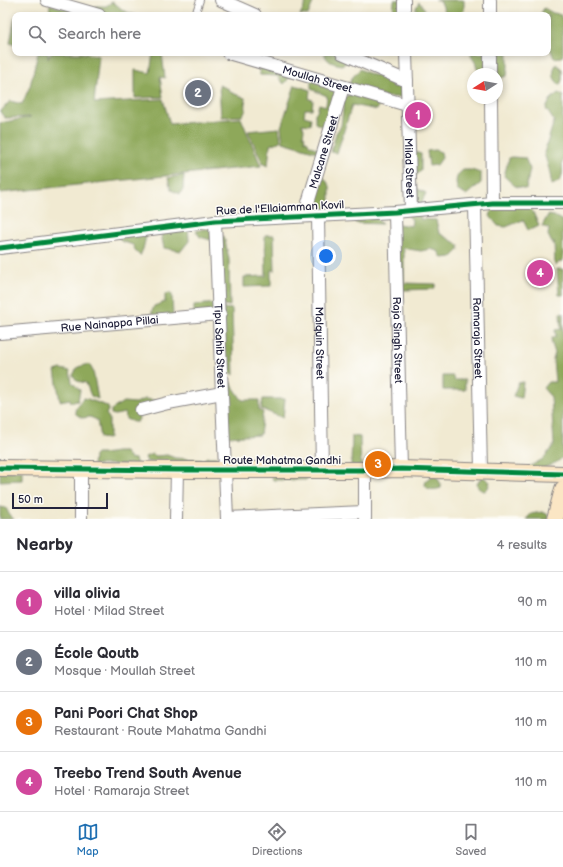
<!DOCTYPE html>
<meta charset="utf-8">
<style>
:root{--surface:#fff;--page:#f2f2f3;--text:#2b2b33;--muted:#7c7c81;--line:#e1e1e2;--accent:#1f6fb2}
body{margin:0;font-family:"Balsamiq Sans",sans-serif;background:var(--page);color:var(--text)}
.compass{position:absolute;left:467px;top:68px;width:36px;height:36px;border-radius:50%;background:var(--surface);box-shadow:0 2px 6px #0003;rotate:259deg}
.scale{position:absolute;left:12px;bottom:10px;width:96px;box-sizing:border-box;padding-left:4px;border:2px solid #22223b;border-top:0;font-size:11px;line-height:14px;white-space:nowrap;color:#22223b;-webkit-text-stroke:3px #fdfcf7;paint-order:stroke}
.you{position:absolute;left:326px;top:256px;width:14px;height:14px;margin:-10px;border:3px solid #fff;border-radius:50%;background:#1a73e8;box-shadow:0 0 0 6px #1a73e833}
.badge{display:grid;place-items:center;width:26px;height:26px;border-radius:50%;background:var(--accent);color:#fff;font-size:13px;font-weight:700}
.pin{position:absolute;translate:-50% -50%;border:2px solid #fff;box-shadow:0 1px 4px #0006}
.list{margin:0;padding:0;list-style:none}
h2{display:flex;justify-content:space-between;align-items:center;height:52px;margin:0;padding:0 16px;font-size:17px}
h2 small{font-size:13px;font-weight:400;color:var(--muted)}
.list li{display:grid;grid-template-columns:26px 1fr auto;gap:12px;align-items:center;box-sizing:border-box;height:60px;padding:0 16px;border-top:1px solid var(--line)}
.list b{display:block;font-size:15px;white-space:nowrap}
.list p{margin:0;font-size:13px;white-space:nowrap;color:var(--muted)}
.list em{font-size:13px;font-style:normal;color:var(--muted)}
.icon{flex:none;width:22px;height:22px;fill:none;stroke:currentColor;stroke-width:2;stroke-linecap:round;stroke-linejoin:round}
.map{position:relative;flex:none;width:563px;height:519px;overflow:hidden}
.search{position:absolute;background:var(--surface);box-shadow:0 2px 6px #0003;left:12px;right:12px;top:12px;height:44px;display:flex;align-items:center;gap:10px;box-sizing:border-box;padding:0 14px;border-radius:8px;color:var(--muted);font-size:15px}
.sheet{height:292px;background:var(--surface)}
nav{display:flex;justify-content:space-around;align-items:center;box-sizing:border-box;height:56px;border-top:1px solid var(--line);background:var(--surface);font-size:11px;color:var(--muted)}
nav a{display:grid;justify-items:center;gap:2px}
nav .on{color:var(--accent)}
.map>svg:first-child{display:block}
.forest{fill:#8ea85a;stroke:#58654a}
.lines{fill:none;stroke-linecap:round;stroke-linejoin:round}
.lane-casing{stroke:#8a8686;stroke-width:8}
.street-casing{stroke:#8a8686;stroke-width:14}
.secondary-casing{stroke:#8a8686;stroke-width:18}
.lane{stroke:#fff;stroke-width:6}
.street{stroke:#fff;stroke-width:12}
.secondary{stroke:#fbe6c4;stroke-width:16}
.cycleway-casing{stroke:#fdfcf7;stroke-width:8}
.cycleway{stroke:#00873e;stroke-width:5}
.labels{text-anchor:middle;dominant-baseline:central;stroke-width:3;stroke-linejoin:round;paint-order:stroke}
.street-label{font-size:11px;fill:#22223b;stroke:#fdfcf7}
</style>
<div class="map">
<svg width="563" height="519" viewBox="0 0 563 519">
<rect width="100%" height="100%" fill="#fdfcf7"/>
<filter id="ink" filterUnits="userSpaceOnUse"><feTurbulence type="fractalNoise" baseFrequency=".025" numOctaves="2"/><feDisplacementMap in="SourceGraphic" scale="8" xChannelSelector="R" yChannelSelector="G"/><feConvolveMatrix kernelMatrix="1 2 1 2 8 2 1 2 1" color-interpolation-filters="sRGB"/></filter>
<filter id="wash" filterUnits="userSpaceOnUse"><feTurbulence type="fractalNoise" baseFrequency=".012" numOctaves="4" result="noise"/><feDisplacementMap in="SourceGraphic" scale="16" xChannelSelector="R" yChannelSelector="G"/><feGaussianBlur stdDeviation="0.9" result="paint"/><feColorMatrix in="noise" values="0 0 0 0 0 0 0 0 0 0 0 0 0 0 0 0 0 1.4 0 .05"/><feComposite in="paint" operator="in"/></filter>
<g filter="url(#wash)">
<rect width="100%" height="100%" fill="#f1ead2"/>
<path class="forest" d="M 307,0 L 314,0 L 308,15 L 300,15 Z
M 394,0 L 401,0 L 400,15 L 393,15 Z
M 435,0 L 464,0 L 464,11 L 459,15 L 445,12 L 441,2 Z
M 112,2 L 117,5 L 124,11 L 135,15 L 104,15 L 94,12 L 96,6 L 106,6 Z
M 419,2 L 424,8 L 425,15 L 416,15 L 416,8 Z
M 50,4 L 81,15 L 49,15 Z
M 544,8 L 553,13 L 560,14 L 563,21 L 563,54 L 562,57 L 554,58 L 548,44 L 548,15 L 542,15 L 541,13 Z
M 15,17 L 15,45 L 10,43 Z
M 38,53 L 48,53 L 48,59 L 50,53 L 83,53 L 99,56 L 94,103 L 163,99 L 170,124 L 241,118 L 261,166 L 0,193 L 0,123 L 31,117 L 5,118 L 0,112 L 10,101 L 22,104 L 30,86 Z
M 153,53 L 162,53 L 165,78 L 160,77 L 163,97 L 135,98 L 135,70 L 150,73 Z
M 324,53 L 339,53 L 350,58 L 346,63 L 341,65 C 332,63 327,62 324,53 Z
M 471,53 L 488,53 L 487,74 L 477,69 L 475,62 L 471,56 Z
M 493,53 L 508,53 L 508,68 L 507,76 L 497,79 L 497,74 L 493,74 Z
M 257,63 L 292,74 L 284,84 L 277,76 L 260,75 Z
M 556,64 L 562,69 L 562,80 L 560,85 C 552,78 552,73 556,64 Z
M 360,69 L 372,75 L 386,76 L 393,87 L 401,87 L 401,97 L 386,97 L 349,85 L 351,79 Z
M 311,78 L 342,88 L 323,135 L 324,127 L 315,123 L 315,113 L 317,112 L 319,104 L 326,106 L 327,96 L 311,89 Z
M 219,85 L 229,89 L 230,92 L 245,98 L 246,110 L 242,116 L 221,117 Z
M 295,85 L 310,90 L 309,99 L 313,100 L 312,109 L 305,109 L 304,116 L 311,118 L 310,125 L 302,124 L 304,129 L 303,136 L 305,137 L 304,140 L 308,142 L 309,145 L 323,151 L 320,153 L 283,142 L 281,127 Z
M 356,93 L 384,104 L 379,105 L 377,110 L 352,105 L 337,153 L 331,152 L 336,133 L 341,126 L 344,101 L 346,96 Z
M 558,93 L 563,95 L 563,161 L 562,163 C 563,175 563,181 552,185 L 549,169 L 544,153 L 554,121 L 546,109 L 550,100 Z
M 415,104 L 419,104 L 420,106 L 420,126 L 415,126 L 412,123 L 411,109 Z
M 279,128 L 281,141 L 270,145 L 268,166 L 263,164 L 248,131 Z
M 435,150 L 441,152 L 442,158 L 437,165 L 429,166 L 427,151 Z
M 411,151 L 421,154 L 421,171 L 414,177 Z
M 512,157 L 525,158 L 530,169 L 526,189 L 515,186 L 504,176 L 509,158 Z
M 463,170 L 471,170 L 481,173 L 481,183 L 466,195 L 458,191 C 455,182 455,176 463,170 Z
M 184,175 L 183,190 L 180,194 L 171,190 L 168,178 Z
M 322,175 L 330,186 L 330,212 L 311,213 Z
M 413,187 L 426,193 L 419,208 L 414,206 Z
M 494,204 L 526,205 L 533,212 L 539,226 L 535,228 L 528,230 L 523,220 L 506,227 L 498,226 L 490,216 Z
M 422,212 L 420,219 L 436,220 L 439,233 L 459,245 L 459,250 L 452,257 L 442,258 L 438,251 L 430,249 L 421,251 L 402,248 L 404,251 L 404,282 L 398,280 L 398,224 L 411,226 L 412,220 L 406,213 Z
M 548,215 L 554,216 L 563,221 L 563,242 L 562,243 L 563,245 L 563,261 L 559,262 L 557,265 L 555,265 L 554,243 L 555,243 L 552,243 L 548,235 L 549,229 L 542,226 Z
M 360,216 L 374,216 L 382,224 L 355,223 Z
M 188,226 L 189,241 L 181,251 L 164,248 L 160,230 Z
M 203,229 L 212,229 L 211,240 L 200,237 L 196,231 Z
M 141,232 L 146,237 L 143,249 L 140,256 L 136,252 L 133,245 L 121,241 L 119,238 Z
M 265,235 L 274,235 L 275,270 L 271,270 L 271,286 L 244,287 L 244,277 L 266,276 Z
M 224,236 L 229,259 L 230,306 L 222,305 L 220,239 Z
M 557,269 L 563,269 L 563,295 L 559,295 Z
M 402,283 L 436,284 L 434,289 L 403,290 Z
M 171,293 L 172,295 L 173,317 L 152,319 L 152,311 L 154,306 L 165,302 L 165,294 Z
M 218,303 L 218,313 L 194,314 L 194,305 Z
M 221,308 L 232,309 L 234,375 L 225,367 Z
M 560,313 L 563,313 L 563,457 L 557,462 L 537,471 L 523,470 L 543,459 L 554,445 L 551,397 L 543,388 L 548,382 L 555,382 L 553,360 L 555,353 L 551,341 L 552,338 L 556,336 L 555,330 L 561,329 Z
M 89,364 L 93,371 L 98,399 L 91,396 L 86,383 L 77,381 L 73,375 L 78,367 Z
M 61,369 L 70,371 L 72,382 L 80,390 L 78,401 L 71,402 L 70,399 L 60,401 L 55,371 Z
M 224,373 L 242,400 L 259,400 L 259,410 L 263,412 L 260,435 L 226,437 Z
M 443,376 L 453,376 L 454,380 L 465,380 L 465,390 L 443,390 Z
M 523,382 L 521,398 L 513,396 L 518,383 Z
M 85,398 L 107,406 L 109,409 L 106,414 L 109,418 L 109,437 L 108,439 L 100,438 L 97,420 L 90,417 L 82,418 L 76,414 L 75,410 L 82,399 Z
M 145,399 L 158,401 L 138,413 L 139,419 L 137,422 L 133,422 L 126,419 L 125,413 L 115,415 L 111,414 L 111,410 L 123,402 L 136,403 Z
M 263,399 L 285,399 L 283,418 L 261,409 Z
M 352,436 L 360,437 L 361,467 L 351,465 Z
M 116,452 L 125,452 L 129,458 L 135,459 L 137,464 L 93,465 L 94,456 L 96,454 L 103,454 Z
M 152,454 L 156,456 L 167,455 L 175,458 L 192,459 L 203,460 L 207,457 L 216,457 L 218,460 L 213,464 L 147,462 L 145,457 Z
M 0,471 L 22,471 L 22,480 L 0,481 Z
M 306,471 L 307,480 L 273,480 L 270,472 Z
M 432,476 L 436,476 L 441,484 L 441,488 C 435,490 428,491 425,485 L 426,480 Z
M 482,476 L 490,482 L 488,488 L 485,491 C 480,490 478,489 477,484 Z
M 0,507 L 6,508 L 10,516 L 14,519 L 0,519 Z
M 542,512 L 547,514 L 550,519 L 526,519 L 531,514 Z"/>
</g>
<g filter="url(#ink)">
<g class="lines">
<defs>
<path id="lane" d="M 195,15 L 200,0"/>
<g id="street">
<path d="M 47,0 L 99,15"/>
<path d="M 221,0 L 255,15"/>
<path d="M 404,0 L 404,15"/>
<path d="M 490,0 L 490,15"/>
<path id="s1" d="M 228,53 L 407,105"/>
<path d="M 342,53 L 407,81"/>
<path id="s2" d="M 406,53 L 411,210"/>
<path d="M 490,53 L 490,74"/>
<path d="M 491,98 L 492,203"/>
<path id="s3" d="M 475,205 L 481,470"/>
<path id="s4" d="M 395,212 L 401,469"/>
<path id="s5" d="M 304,216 L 343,87"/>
<path id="s6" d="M 318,216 L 322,470"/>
<path id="s7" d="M 215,221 L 227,519"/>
<path d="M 0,248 L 215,221 L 395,212 L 492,203 L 563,203"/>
<path id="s8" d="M 0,333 L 220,314"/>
<path d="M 141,410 L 168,403 L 222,393"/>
<path d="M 227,518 L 364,512"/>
<path d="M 81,519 L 81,468"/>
<path d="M 176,519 L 177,470"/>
<path d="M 365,519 L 365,470"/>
</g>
<path id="secondary" d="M 0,468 L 177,470 L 365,470 L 401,469 L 563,474
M 555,519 L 563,489"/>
</defs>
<use href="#lane" class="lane-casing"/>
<use href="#street" class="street-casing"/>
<use href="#secondary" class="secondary-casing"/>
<use href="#lane" class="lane"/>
<use href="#street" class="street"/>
<use href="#secondary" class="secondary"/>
<defs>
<path id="cycleway" d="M 0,248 L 215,221 L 395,212 L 492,203 L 563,203
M 0,468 L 177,470 L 365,470 L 401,469 L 563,474"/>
</defs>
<use href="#cycleway" class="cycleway-casing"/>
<use href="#cycleway" class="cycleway"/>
</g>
</g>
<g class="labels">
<g class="street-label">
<text stroke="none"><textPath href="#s1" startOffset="93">Moullah Street</textPath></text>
<text stroke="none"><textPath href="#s5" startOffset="67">Malcane Street</textPath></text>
<text stroke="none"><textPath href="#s2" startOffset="115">Milad Street</textPath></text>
<text transform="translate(280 208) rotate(-3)">Rue de l'Ellaiamman Kovil</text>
<text stroke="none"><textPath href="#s8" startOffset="110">Rue Nainappa Pillai</textPath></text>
<text stroke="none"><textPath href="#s3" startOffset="133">Ramaraja Street</textPath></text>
<text stroke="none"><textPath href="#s4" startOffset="128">Raja Singh Street</textPath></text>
<text stroke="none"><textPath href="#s6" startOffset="127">Malquin Street</textPath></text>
<text stroke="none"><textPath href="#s7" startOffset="125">Tipu Sahib Street</textPath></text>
<text x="282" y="460">Route Mahatma Gandhi</text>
</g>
</g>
</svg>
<svg class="compass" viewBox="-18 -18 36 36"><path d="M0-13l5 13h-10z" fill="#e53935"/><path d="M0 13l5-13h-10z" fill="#7c7c81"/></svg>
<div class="scale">50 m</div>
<div class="you"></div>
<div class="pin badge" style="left:418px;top:115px;background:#d1479c">1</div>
<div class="pin badge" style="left:198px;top:93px;background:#6b7280">2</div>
<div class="pin badge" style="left:378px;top:464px;background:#e8710a">3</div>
<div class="pin badge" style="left:540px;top:273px;background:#d1479c">4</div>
<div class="search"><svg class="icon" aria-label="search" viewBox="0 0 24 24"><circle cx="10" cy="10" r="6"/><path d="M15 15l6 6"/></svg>Search here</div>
</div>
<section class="sheet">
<h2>Nearby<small>4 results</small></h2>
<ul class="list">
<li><span class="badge" style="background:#d1479c">1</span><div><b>villa olivia</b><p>Hotel · Milad Street</p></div><em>90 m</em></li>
<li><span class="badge" style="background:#6b7280">2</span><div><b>École Qoutb</b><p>Mosque · Moullah Street</p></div><em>110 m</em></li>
<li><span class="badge" style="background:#e8710a">3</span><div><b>Pani Poori Chat Shop</b><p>Restaurant · Route Mahatma Gandhi</p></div><em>110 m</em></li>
<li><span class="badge" style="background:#d1479c">4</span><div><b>Treebo Trend South Avenue</b><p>Hotel · Ramaraja Street</p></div><em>110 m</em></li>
</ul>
</section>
<nav>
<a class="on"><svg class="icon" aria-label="map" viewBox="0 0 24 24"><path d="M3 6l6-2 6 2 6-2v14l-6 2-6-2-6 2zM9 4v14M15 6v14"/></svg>Map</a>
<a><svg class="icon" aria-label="directions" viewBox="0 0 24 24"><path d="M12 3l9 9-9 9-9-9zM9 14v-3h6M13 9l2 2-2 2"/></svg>Directions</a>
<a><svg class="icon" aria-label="saved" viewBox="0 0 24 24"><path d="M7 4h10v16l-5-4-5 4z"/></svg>Saved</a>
</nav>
